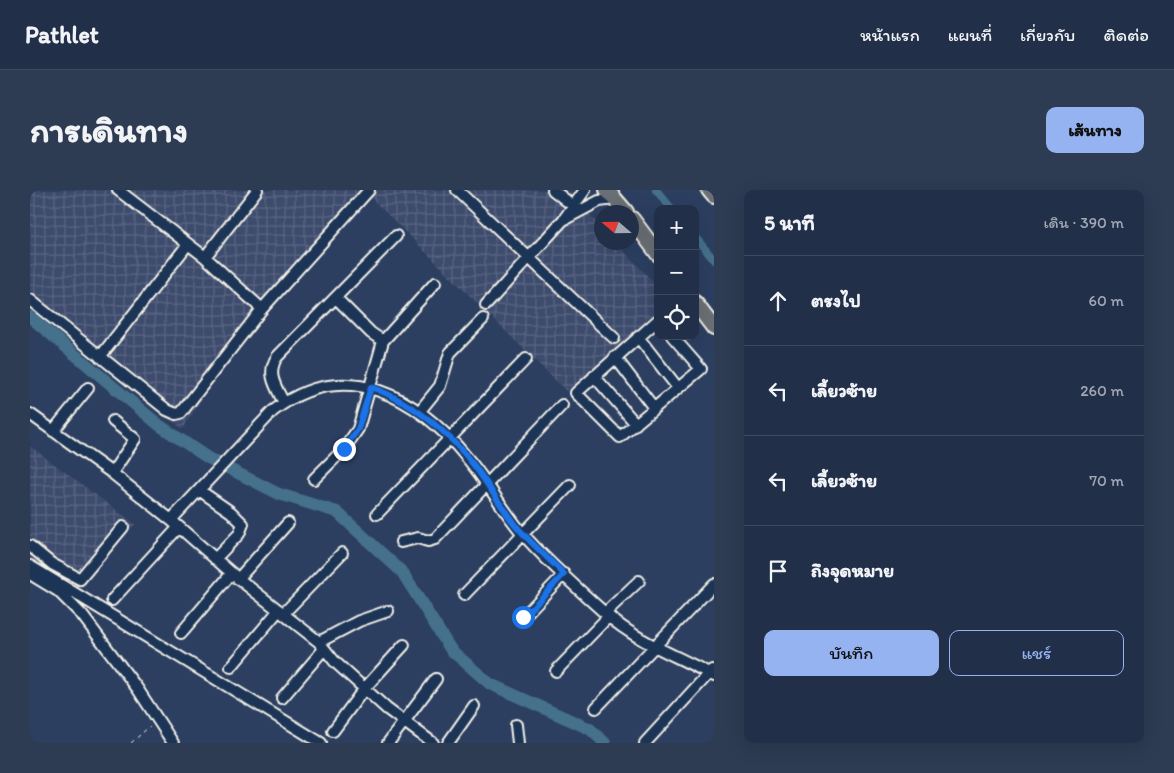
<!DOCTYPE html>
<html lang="th">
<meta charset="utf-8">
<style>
:root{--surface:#212f49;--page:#2d3b53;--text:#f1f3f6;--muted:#a2a9b4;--line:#3e4a61;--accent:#95b2f1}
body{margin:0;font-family:Itim,"Playpen Sans Thai",sans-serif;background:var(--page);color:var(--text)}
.controls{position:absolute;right:15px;top:15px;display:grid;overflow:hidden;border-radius:10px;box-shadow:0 5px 20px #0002}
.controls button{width:45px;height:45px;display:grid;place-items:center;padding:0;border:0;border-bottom:1px solid var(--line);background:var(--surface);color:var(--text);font:25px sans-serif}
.compass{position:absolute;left:564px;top:15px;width:45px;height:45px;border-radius:50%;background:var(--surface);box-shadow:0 5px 20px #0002;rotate:290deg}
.stop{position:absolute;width:15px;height:15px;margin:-11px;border:4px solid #1a73e8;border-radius:50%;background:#fff}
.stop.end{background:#1a73e8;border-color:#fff;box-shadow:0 1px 5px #0008}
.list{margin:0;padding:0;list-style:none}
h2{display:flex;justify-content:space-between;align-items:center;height:65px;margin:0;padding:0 20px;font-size:21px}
h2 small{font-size:16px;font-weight:400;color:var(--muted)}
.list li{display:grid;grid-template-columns:32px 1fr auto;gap:15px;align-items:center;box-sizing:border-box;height:90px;padding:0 20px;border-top:1px solid var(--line)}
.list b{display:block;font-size:19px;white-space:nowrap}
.list em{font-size:16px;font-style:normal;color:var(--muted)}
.actions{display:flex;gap:10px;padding:15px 20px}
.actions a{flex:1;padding:11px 0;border:1px solid var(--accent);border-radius:10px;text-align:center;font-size:18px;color:var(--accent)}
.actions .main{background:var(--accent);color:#111}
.icon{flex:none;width:28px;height:28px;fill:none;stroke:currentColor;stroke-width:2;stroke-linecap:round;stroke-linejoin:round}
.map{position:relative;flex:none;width:684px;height:553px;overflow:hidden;border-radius:10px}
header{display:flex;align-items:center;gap:30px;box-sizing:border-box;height:70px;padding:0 25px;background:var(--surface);border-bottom:1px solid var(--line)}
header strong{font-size:24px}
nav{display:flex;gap:28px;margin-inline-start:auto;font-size:18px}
.intro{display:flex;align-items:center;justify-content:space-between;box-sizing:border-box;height:120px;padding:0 30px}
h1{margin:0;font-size:35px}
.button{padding:12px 22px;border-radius:10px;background:var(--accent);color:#111;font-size:18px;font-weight:700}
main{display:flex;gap:30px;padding:0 30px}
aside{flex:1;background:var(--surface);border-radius:10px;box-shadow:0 5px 20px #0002}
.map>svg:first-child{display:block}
.industrial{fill:url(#industrial-grid)}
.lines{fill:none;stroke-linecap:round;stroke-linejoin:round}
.canal{stroke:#45718c;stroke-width:8}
.river{stroke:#45718c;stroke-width:12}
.minor-casing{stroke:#f4f1e8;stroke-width:14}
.major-casing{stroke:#f4f1e8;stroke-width:18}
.path{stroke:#f4f1e8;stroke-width:1;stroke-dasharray:4 4;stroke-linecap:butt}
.minor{stroke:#1d3557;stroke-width:10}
.major{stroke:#6a7074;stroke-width:14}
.route{stroke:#1a73e8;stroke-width:6}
</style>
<header>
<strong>Pathlet</strong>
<nav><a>หน้าแรก</a><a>แผนที่</a><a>เกี่ยวกับ</a><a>ติดต่อ</a></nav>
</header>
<div class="intro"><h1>การเดินทาง</h1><a class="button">เส้นทาง</a></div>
<main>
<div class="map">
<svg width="684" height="553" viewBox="0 0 684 553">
<defs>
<pattern id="industrial-grid" width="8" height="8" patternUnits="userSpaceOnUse" patternTransform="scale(1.25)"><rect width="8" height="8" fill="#3e4b6d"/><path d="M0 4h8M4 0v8" fill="none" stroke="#5a6582"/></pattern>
</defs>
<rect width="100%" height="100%" fill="#2c3f61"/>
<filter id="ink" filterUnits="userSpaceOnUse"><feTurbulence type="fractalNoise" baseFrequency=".02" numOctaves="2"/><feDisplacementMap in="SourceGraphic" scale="10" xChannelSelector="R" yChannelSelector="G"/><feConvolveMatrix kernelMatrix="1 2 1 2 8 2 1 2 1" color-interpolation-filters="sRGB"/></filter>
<g filter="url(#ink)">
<path class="industrial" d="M 0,0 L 537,0 L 571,37 L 572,52 L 586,53 L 628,97 L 628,120 L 537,202 L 339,6 L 243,111 L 194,172 L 153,239 L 0,115 Z
M 0,256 L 105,334 L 49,402 L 0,374 Z"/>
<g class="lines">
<path class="canal" d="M 626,0 L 642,19
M 665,47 L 684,70"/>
<path class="river" d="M 0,127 L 129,235 L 178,268 L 249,304 L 307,322 L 372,382 L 421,460 L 460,494 L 560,539 L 575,553"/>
<defs>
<path id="minor" d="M 88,0 L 175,67 L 232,119
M 427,0 L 584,148
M 523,0 L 547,19
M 535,29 L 569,11 L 585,9
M 175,67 L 227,0
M 306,108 L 341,143 L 353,151
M 0,110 L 137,220 L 146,224 L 151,223 L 232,119 L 339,0
M 456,115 L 534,29 L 555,0
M 628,130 L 546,203 L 590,247 L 671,179 L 642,146
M 608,147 L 648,198
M 70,167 L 158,54
M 585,167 L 624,218
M 564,186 L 606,234
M 254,213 C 246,197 236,184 247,167 L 366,46
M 389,222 L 410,196 L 420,163 L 453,129
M 0,224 L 82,283 L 141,330 L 205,386 L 289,452 L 305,472 L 357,519 L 403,553
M 23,241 L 58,198
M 82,283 L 105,249 L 83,231
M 284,289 L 314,259 L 328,239 L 353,151 L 405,93
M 169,300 L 201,322 L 213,334 L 209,344 L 185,369
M 347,324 L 496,169
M 141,330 L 243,221 C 315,165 388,207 438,269 C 458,293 472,319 492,343 C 515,370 549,400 576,424 C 607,452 648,466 684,486
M 371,352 L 388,348 L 398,351 L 405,349 L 532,215
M 0,356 L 22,374 L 50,389 L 93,337
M 0,376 L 291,553
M 0,384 L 28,401 L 52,425 L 107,498 L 143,553
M 208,389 L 258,333
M 434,405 L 540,295
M 82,410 L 149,337
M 254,423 L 312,363
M 575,423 L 609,391
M 493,427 L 534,384
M 151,443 L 202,383
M 289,452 L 329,431 L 358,421
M 201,477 L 249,420
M 526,481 L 579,426
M 252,508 L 294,459
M 566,518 L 684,394
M 486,535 L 488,553
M 303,541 L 334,499 L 374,455
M 358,553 L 406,489
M 418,553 L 444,516
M 615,553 L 682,480"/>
<path id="major" d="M 577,0 L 596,22
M 679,0 L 684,6
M 602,29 L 628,64
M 665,113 L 684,138"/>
</defs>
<use href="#minor" class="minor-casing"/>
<use href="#major" class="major-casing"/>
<path class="path" d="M 101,553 L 120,536"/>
<use href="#minor" class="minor"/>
<use href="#major" class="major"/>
</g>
</g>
<g class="lines" filter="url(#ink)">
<path class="route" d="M 314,259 L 328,239 L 341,197 C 383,213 419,242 446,278 C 459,296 470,315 483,332 C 498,351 517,367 534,384 L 493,427"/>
</g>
</svg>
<div class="controls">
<button>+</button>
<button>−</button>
<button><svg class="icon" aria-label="locate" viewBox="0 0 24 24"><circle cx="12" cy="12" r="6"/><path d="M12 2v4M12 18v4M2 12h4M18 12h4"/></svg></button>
</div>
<svg class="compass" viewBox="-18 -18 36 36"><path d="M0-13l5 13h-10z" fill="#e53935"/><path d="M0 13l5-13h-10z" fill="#a2a9b4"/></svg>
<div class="stop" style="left:493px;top:427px"></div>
<div class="stop end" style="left:314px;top:259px"></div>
</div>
<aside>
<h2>5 นาที<small>เดิน · 390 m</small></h2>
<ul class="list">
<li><svg class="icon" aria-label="ahead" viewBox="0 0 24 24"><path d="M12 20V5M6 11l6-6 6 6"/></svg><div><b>ตรงไป</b></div><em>60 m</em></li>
<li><svg class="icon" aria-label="left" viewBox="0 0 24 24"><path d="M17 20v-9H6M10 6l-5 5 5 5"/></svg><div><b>เลี้ยวซ้าย</b></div><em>260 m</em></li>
<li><svg class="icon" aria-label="left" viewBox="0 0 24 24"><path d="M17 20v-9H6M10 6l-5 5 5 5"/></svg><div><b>เลี้ยวซ้าย</b></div><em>70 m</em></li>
<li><svg class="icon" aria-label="arrive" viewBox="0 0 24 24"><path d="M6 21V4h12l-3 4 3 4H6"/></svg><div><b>ถึงจุดหมาย</b></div></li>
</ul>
<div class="actions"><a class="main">บันทึก</a><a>แชร์</a></div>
</aside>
</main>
